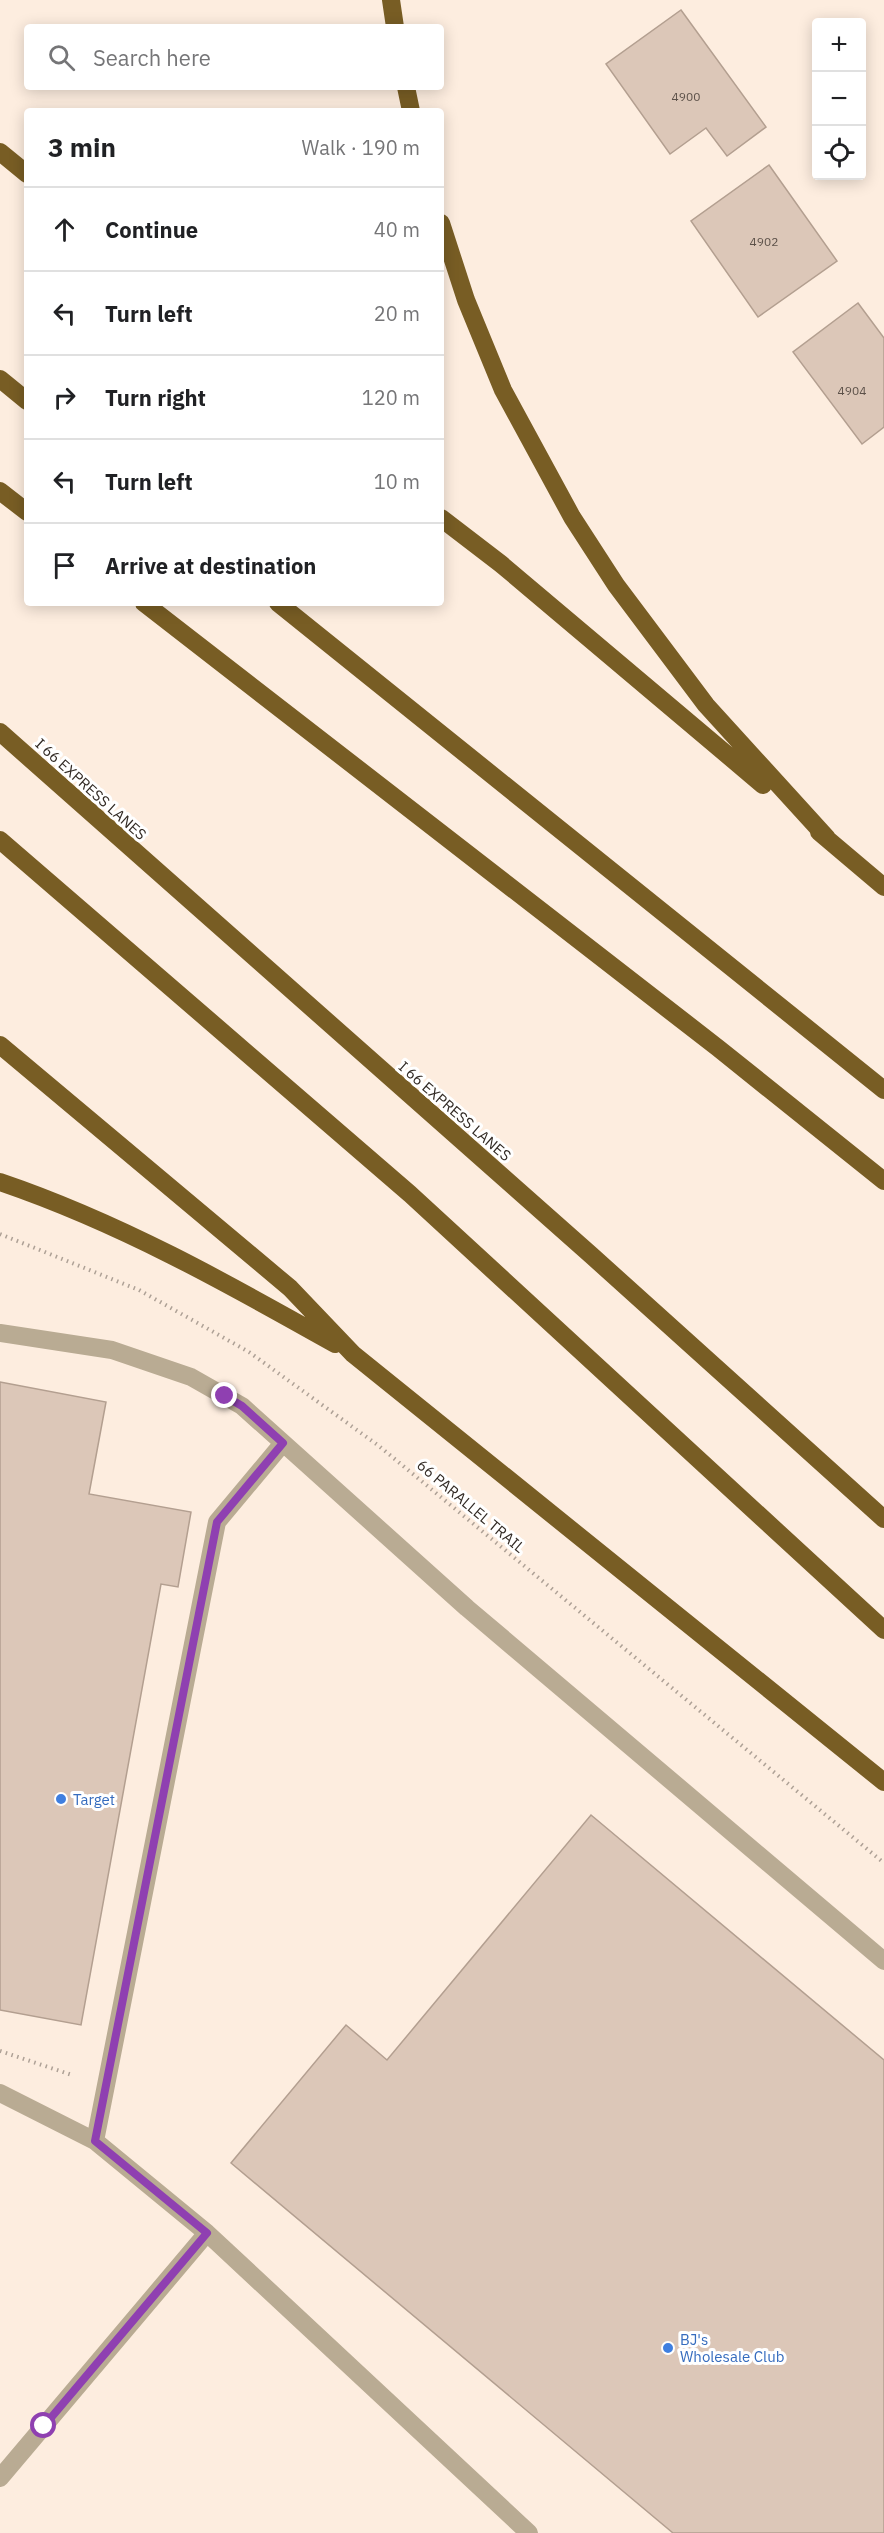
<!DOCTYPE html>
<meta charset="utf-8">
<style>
:root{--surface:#fff;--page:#f2f2f2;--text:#202124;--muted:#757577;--line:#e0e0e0}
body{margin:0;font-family:"IBM Plex Sans",sans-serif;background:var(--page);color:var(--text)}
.controls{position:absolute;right:18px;top:18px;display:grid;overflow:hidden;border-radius:6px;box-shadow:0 3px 15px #0003}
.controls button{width:54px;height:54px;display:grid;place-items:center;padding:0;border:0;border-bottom:2px solid var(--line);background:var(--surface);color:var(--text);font:30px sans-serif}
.stop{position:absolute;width:18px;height:18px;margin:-14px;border:4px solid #8f40b1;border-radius:50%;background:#fff}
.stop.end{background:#8f40b1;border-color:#fff;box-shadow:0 2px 6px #0008}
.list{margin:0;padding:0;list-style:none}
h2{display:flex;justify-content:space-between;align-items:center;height:78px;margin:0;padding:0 24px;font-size:26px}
h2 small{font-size:20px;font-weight:400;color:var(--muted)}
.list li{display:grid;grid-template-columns:39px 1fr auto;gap:18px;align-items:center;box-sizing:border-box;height:84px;padding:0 24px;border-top:2px solid var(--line)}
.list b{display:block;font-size:22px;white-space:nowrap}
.list em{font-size:20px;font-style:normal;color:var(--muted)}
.icon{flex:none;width:33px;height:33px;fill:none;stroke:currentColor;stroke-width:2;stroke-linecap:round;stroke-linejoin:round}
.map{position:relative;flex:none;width:884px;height:2533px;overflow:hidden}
.search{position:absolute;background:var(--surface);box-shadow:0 3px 15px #0003;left:24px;top:24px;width:420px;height:66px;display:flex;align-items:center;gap:15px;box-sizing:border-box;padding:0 21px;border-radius:6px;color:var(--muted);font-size:22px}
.panel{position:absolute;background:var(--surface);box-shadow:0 3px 15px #0003;left:24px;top:108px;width:420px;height:498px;border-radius:6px}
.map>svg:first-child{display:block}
.building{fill:#dcc7b8;stroke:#b39f90;stroke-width:1.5}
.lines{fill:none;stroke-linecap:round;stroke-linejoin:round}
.path{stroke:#aea196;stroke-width:4;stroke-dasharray:1.5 4.5;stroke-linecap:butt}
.minor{stroke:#b9ab93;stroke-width:18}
.highway{stroke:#785d24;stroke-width:18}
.route{stroke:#8f40b1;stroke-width:8}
.shop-dot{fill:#3f7fe0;stroke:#fff;stroke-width:2}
.labels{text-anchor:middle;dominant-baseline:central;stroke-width:6;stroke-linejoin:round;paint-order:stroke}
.number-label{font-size:12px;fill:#5c5149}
.street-label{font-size:15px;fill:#322a24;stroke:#fff}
.shop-label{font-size:15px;fill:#366cbe;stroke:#fff;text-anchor:start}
</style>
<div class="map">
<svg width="884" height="2533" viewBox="0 0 884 2533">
<rect width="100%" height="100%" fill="#fdeddf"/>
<path class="building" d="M 681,10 L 766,127 L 727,156 L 706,128 L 670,154 L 606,64 Z
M 769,165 L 837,261 L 758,317 L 691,221 Z
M 858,303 L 884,338 L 884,427 L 862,444 L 793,352 Z
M 0,1382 L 106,1402 L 89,1494 L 191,1512 L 178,1587 L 161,1584 L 81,2025 L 0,2010 Z
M 591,1815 L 884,2060 L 884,2533 L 673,2533 L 231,2163 L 346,2025 L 387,2060 Z"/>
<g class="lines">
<path class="path" d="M 0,1234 L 139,1290 L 249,1352 L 379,1446 L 884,1863
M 0,2051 L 72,2075"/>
<path class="minor" d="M 0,1333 L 112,1350 L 191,1377 L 242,1406 L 467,1608 L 884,1961
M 0,2093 L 95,2141 L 207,2233 L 529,2533
M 95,2141 L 217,1522 L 283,1443
M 0,2478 L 207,2233"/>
<path class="highway" d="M 391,0 L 395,27
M 406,87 L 411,111
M 0,152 L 27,174
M 441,223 L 466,300 L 503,390 L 572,517 L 616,585 L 706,705 L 827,838
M 0,379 L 27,401
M 0,491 L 27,512
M 441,518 L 501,564 L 763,785
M 144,603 L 718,1048 L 884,1181
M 278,603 L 884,1090
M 0,732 L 591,1255 L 884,1519
M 819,832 L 884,887
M 0,840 L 410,1194 L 884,1630
M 0,1045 L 290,1288 L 353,1354 L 884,1782
M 0,1182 C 118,1222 227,1283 335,1344"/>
</g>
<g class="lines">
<path class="route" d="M 44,2426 L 207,2233 L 95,2141 L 217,1522 L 283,1443 L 242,1406 L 225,1396"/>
</g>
<g class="shop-dot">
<circle cx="61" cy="1799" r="6"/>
<circle cx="668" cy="2348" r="6"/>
</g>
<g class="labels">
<g class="number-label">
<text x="686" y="96">4900</text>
<text x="764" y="241">4902</text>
<text x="852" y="390">4904</text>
</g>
<g class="street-label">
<text transform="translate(91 789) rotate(42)">I 66 EXPRESS LANES</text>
<text transform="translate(455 1111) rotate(41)">I 66 EXPRESS LANES</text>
<text transform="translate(471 1506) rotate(40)">66 PARALLEL TRAIL</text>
</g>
<g class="shop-label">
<text x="73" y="1799">Target</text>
<text x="680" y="2339">BJ's<tspan x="680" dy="17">Wholesale Club</tspan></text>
</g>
</g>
</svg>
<div class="controls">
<button>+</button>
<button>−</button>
<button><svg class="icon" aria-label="locate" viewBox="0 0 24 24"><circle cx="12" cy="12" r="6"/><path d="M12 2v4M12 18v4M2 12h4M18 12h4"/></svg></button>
</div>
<div class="stop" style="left:44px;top:2426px"></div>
<div class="stop end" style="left:225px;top:1396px"></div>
<div class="search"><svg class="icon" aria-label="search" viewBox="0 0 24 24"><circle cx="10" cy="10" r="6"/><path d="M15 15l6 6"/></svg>Search here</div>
<section class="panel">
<h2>3 min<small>Walk · 190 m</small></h2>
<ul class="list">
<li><svg class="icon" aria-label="ahead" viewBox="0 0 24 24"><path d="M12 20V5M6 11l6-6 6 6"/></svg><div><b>Continue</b></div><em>40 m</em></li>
<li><svg class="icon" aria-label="left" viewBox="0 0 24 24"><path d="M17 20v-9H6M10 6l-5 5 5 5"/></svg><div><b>Turn left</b></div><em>20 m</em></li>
<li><svg class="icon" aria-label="right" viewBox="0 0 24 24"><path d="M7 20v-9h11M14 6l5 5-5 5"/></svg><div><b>Turn right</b></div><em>120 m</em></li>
<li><svg class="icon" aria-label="left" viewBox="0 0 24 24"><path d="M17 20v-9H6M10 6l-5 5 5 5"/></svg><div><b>Turn left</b></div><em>10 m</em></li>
<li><svg class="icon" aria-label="arrive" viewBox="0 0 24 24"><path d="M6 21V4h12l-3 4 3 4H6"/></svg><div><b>Arrive at destination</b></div></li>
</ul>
</section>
</div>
